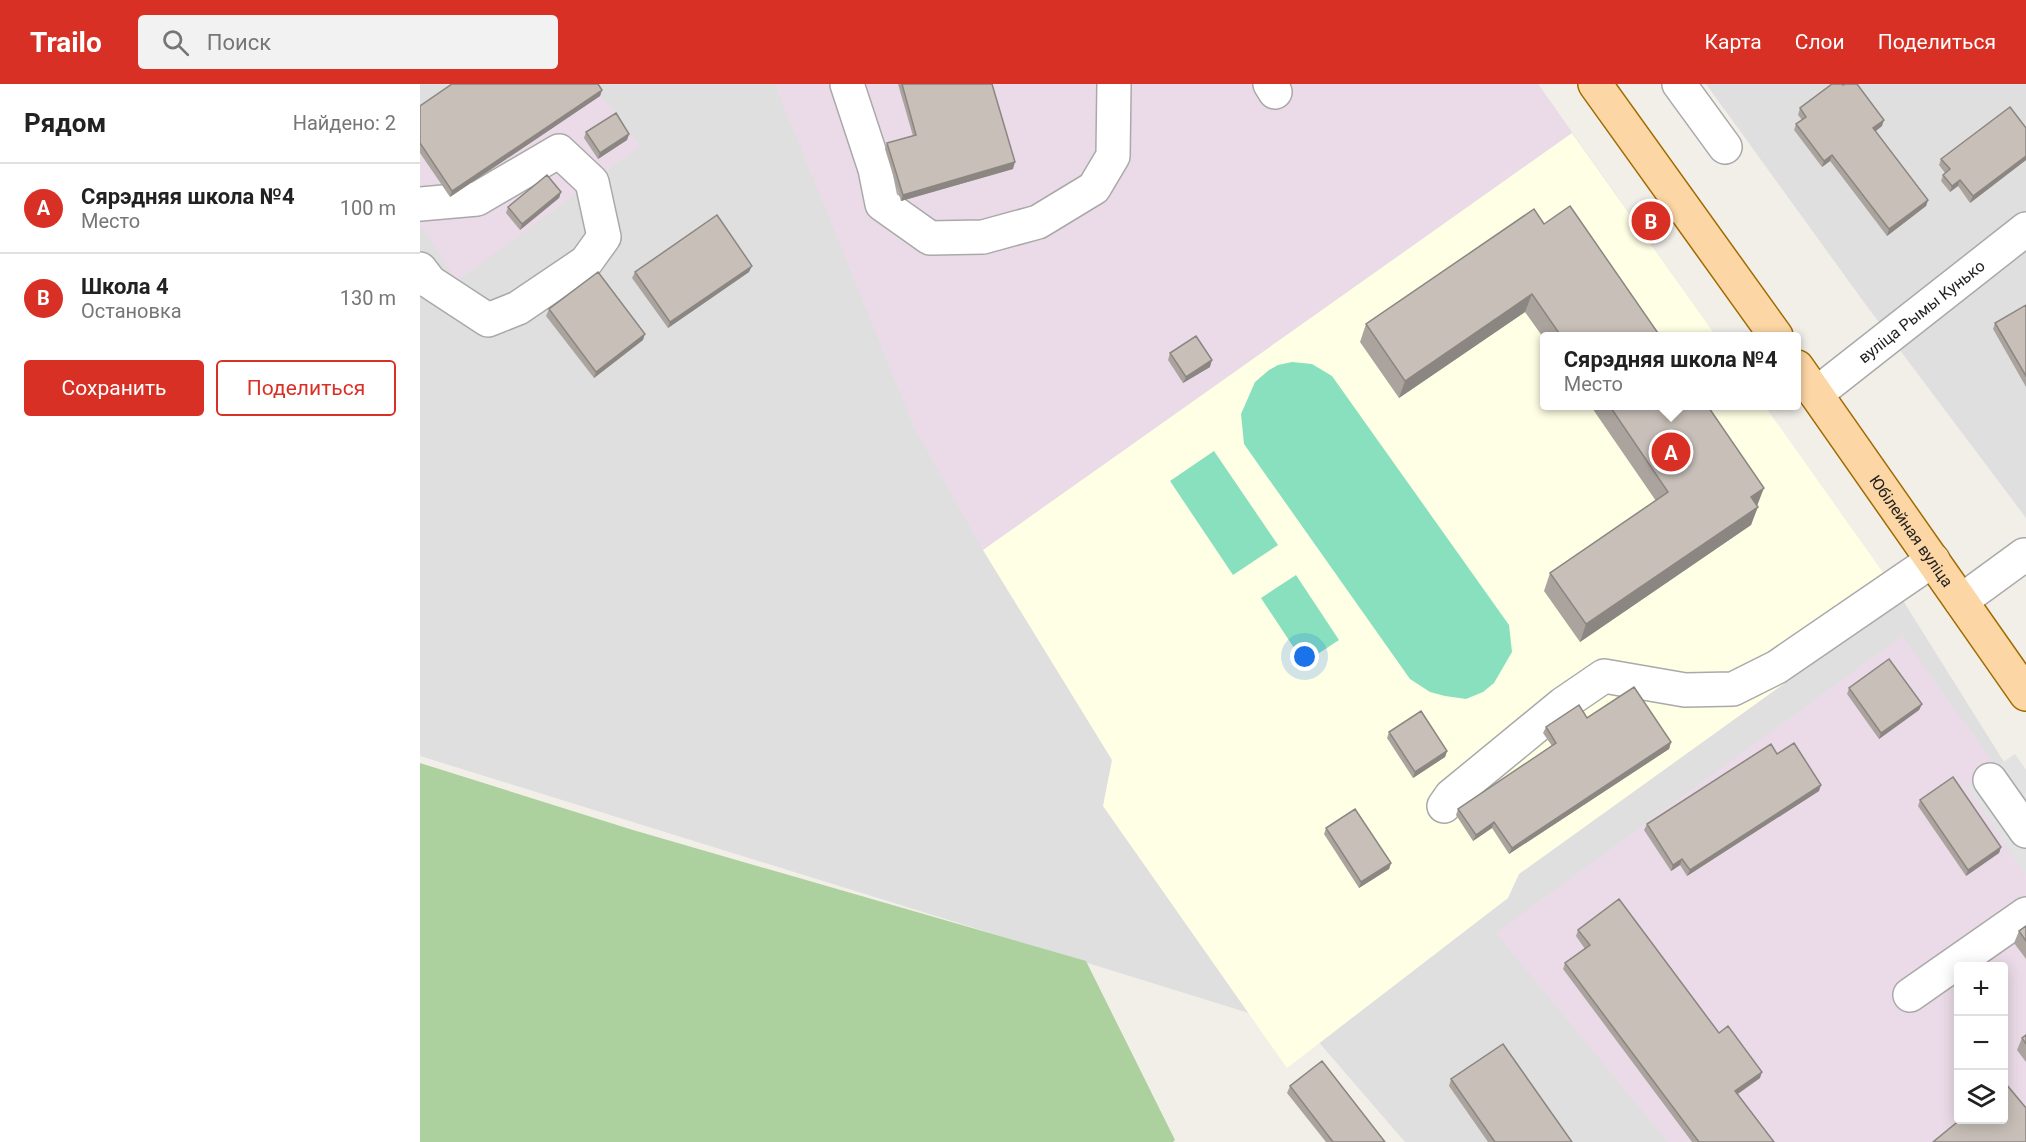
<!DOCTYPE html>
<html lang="ru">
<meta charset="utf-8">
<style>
:root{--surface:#fff;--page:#f2f2f2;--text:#222;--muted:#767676;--line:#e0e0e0;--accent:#d93025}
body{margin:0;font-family:Roboto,sans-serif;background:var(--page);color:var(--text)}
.controls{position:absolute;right:18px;bottom:18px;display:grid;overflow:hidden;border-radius:6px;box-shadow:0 3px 15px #0003}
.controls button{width:54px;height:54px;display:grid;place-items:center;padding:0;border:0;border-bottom:2px solid var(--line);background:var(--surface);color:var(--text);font:30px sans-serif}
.you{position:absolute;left:885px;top:573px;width:21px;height:21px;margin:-15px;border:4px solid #fff;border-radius:50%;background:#1a73e8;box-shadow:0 0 0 9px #1a73e833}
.badge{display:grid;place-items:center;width:39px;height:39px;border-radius:50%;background:var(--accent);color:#fff;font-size:20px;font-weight:700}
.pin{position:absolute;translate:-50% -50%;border:3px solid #fff;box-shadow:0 2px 6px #0006}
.popup{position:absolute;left:1120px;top:248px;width:261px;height:78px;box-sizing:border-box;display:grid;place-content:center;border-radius:6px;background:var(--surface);filter:drop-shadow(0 2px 4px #0005);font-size:20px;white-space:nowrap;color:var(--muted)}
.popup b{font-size:22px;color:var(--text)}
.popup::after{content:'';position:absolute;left:50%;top:100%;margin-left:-12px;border:12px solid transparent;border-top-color:var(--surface)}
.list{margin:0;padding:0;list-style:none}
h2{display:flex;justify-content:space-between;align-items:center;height:78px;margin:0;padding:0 24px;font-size:26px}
h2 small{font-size:20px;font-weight:400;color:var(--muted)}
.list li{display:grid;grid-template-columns:39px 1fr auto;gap:18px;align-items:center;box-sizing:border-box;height:90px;padding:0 24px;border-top:2px solid var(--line)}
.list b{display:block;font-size:22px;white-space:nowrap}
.list p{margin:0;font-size:20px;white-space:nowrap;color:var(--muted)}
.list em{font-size:20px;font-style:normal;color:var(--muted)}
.actions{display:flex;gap:12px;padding:18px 24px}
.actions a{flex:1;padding:14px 0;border:2px solid var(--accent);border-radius:6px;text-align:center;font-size:21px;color:var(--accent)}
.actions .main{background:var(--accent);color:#fff}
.icon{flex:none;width:33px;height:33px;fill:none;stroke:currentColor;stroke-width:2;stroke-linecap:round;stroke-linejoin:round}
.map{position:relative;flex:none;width:1606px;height:1058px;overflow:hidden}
header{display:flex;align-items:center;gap:36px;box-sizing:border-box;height:84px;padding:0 30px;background:var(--accent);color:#fff}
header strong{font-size:28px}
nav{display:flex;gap:33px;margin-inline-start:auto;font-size:21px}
.search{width:420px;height:54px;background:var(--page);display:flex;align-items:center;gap:15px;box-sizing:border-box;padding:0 21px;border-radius:6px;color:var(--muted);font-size:22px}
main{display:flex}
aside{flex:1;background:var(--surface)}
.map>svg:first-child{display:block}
.residential{fill:#e0dfdf;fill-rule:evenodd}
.industrial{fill:#ebdbe8;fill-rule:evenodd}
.education{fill:#ffffe5}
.forest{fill:#add19e}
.pitch{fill:#88e0be}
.parking{fill:#e2e2e2}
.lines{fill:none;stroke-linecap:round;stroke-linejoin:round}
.minor-casing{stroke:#a9a9a9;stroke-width:36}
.major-casing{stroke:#a06b00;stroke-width:36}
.minor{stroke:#fff;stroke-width:33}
.major{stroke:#fcd6a4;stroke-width:33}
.wall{fill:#aba49e}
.shaded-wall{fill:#8b8681}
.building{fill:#c7bfb8;stroke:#8b8681;stroke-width:1.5}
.labels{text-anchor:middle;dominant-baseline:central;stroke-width:5;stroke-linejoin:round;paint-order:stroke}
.street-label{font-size:16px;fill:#222;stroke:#fff}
</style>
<header>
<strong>Trailo</strong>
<div class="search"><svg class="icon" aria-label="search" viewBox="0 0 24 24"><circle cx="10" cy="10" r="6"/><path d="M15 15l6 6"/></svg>Поиск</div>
<nav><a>Карта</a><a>Слои</a><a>Поделиться</a></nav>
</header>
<main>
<aside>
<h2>Рядом<small>Найдено: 2</small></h2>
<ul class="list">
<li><span class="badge">A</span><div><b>Сярэдняя школа №4</b><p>Место</p></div><em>100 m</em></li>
<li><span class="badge">B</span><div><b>Школа 4</b><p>Остановка</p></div><em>130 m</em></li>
</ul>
<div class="actions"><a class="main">Сохранить</a><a>Поделиться</a></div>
</aside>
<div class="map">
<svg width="1606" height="1058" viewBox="0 0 1606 1058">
<rect width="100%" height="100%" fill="#f2efe9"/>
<path class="residential" d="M 0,0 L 1118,0 L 1296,252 L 1125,252 L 1125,322 L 1345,322 L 1482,515 L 1606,713 L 1606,1058 L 985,1058 L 890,948 L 0,672 ZM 1538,882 L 1584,882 L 1584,1036 L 1538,1036 Z
M 1286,0 L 1606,0 L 1606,434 L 1446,221 Z"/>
<path class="industrial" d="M 172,0 L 220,62 L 37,197 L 0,141 L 0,26 Z
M 355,0 L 1118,0 L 1152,49 L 563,466 L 494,343 Z
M 1482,552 L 1606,724 L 1606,1058 L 1248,1058 L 1076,849 ZM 1538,882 L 1584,882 L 1584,1036 L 1538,1036 Z"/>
<path class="education" d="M 1152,49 L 1296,252 L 1125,252 L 1125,322 L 1345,322 L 1482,515 L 1099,790 L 1088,814 L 867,984 L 683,722 L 692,676 L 563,466 Z"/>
<path class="forest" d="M 0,679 L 213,746 L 666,877 L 755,1056 L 753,1058 L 0,1058 Z"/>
<path class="pitch" d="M 872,278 L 892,280 L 912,292 L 1089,541 L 1092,568 L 1074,599 L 1063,608 L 1046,615 L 1025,612 L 1010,608 L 990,595 L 824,360 L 821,330 L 835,298 L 849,286 L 858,281 Z
M 794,367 L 858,461 L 813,491 L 750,397 Z
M 876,491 L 919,556 L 884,579 L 841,514 Z"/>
<path class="parking" d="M 1595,670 L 1606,686 L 1606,791 L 1546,703 Z"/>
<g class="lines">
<defs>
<g id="minor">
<path d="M 427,0 L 455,85 L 462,120 L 510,154 L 563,153 L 618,138 L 674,104 L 693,72 L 694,0"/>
<path d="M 850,0 L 855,8"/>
<path d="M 1259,0 L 1305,63"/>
<path d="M 0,120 L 57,115 L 139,67 L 172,98 L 184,153 L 166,178 L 98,224 L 68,236 L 10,198 L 0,185"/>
<path id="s1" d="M 1396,310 L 1606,145"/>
<path d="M 1541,517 L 1604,471 L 1606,474"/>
<path d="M 1570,696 L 1606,747"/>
<path d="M 1024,722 L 1031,712 L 1143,620 L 1184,592 L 1265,606 L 1313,605 L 1357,583 L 1513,476"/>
<path d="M 1490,911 L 1606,830"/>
</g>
<g id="major">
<path d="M 1175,0 L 1356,252"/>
<path id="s2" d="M 1377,283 L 1606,610"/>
</g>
</defs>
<use href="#minor" class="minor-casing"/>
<use href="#major" class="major-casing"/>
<use href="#minor" class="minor"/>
<use href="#major" class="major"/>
</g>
<path class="wall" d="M 478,0 L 572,0 L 593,85 L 481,117 L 465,65 L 467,59 L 493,52 Z
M 182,6 L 180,12 L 30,113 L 0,69 L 0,22 Z
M 1380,24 L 1462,42 L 1455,47 L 1508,116 L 1506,122 L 1467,152 L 1410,77 L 1402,83 L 1374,46 L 1376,40 L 1382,36 L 1378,31 Z
M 1606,44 L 1606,76 L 1550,119 L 1538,102 L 1530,108 L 1521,97 L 1523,91 L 1525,89 L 1519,81 L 1521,75 Z
M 166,48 L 209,50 L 207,56 L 178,75 L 164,54 Z
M 141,108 L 139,114 L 100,146 L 86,129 L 88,123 Z
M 1124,140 L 1240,252 L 1125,252 L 1125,256 L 1105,228 L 979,314 L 940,258 L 946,240 Z
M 215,188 L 329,188 L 248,244 L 212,194 Z
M 1606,221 L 1606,303 L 1573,245 L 1575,239 Z
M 129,225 L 223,256 L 174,294 L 126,232 Z
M 750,269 L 790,283 L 763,299 L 748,276 Z
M 1170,321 L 1287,321 L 1337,422 L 1331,441 L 1160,558 L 1124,507 L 1130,489 L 1236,417 Z
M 1429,604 L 1502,620 L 1499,626 L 1459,655 L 1427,610 Z
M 1167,634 L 1251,658 L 1249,665 L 1089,770 L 1072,744 L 1053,757 L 1036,731 L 1038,725 L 1132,662 L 1123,649 L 1126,643 Z
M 969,648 L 1027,667 L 1025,673 L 993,694 L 967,654 Z
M 1357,670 L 1399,707 L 1267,792 L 1260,781 L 1251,787 L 1224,746 L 1227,740 Z
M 1500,716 L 1581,763 L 1579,769 L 1546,792 L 1498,722 Z
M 906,744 L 971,779 L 969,785 L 939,804 L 904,750 Z
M 1606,842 L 1606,875 L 1594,859 L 1599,847 Z
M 1158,846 L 1299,949 L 1340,994 L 1318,1010 L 1354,1058 L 1272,1058 L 1143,885 L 1145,879 L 1165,865 L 1156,852 Z
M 1606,951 L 1606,978 L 1597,966 L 1602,954 Z
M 1031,995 L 1152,1058 L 1068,1058 L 1029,1002 Z
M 870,1002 L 965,1058 L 906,1058 L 867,1009 Z"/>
<path class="shaded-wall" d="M 182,6 L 180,12 L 30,113 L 32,107 Z
M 1464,36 L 1462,42 L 1451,51 L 1453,44 Z
M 209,50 L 207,56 L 178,75 L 180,69 Z
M 1412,71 L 1410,77 L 1402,83 L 1404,77 Z
M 1606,72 L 1606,76 L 1550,119 L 1553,112 Z
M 595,78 L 593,85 L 481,117 L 483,111 Z
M 1540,96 L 1538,102 L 1530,108 L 1532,102 Z
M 141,108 L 139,114 L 100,146 L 102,140 Z
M 1508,116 L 1506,122 L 1467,152 L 1469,145 Z
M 332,182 L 329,188 L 248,244 L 250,238 Z
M 1112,210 L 1105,228 L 979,314 L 985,297 Z
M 225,250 L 223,256 L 174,294 L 176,288 Z
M 792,276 L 790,283 L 763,299 L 766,293 Z
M 1344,404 L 1337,422 L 1324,431 L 1331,413 Z
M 1338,423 L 1331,441 L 1160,558 L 1166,540 Z
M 1502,620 L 1499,626 L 1459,655 L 1461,649 Z
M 1251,658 L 1249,665 L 1089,770 L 1092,764 Z
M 1027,667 L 1025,673 L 993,694 L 995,688 Z
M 1401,701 L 1399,707 L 1267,792 L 1270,786 Z
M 1074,738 L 1072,744 L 1053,757 L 1056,751 Z
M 1581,763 L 1579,769 L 1546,792 L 1548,786 Z
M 1262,775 L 1260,781 L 1251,787 L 1253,781 Z
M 971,779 L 969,785 L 939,804 L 941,798 Z
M 1342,988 L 1340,994 L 1313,1013 L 1315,1007 Z"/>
<path class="building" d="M 32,0 L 178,0 L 182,6 L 32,107 L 0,59 L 0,22 Z
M 482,0 L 572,0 L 595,78 L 483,111 L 467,59 L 496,51 Z
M 1412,0 L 1422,0 L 1423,1 L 1425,0 L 1437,0 L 1464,36 L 1453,44 L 1508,116 L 1469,145 L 1412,71 L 1404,77 L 1376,40 L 1386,33 L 1380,24 Z
M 1590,23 L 1606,44 L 1606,72 L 1553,112 L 1540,96 L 1532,102 L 1523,91 L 1530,85 L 1521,75 Z
M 196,29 L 209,50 L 180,69 L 166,48 Z
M 127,91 L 141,108 L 102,140 L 88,123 Z
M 1150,122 L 1240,252 L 1141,252 L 1112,210 L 985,297 L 946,240 L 1114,125 L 1124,140 Z
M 297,131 L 332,182 L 250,238 L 215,188 Z
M 178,188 L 225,250 L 176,288 L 129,225 Z
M 1606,221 L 1606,292 L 1575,239 Z
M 776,252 L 792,276 L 766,293 L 750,269 Z
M 1189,321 L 1287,321 L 1344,404 L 1331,413 L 1338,423 L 1166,540 L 1130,489 L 1248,408 Z
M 1469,575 L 1502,620 L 1461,649 L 1429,604 Z
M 1214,603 L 1251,658 L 1092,764 L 1074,738 L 1056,751 L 1038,725 L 1136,659 L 1126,643 L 1159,621 L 1167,634 Z
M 1001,627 L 1027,667 L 995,688 L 969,648 Z
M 1374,659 L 1401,701 L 1270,786 L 1262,775 L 1253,781 L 1227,740 L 1351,660 L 1357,670 Z
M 1533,693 L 1581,763 L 1548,786 L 1500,716 Z
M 935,725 L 971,779 L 941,798 L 906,744 Z
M 1199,815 L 1299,949 L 1308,942 L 1342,988 L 1315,1007 L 1354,1058 L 1279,1058 L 1145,879 L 1170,861 L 1158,846 Z
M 1606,842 L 1606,857 L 1599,847 Z
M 1606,951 L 1606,960 L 1602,954 Z
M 1083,960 L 1152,1058 L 1075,1058 L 1031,995 Z
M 902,977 L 965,1058 L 913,1058 L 870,1002 Z
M 1586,1000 L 1606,1024 L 1606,1058 L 1513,1058 L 1541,1035 L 1584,1035 L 1584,1002 Z"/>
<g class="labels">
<g class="street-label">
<text stroke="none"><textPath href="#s1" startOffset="134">вуліца Рымы Кунько</textPath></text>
<text stroke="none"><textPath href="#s2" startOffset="200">Юбілейная вуліца</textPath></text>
</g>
</g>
</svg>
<div class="controls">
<button>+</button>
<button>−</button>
<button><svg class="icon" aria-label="layers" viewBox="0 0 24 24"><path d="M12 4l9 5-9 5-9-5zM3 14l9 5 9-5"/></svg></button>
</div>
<div class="you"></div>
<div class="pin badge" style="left:1251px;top:368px">A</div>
<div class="popup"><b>Сярэдняя школа №4</b>Место</div>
<div class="pin badge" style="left:1231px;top:137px">B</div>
</div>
</main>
